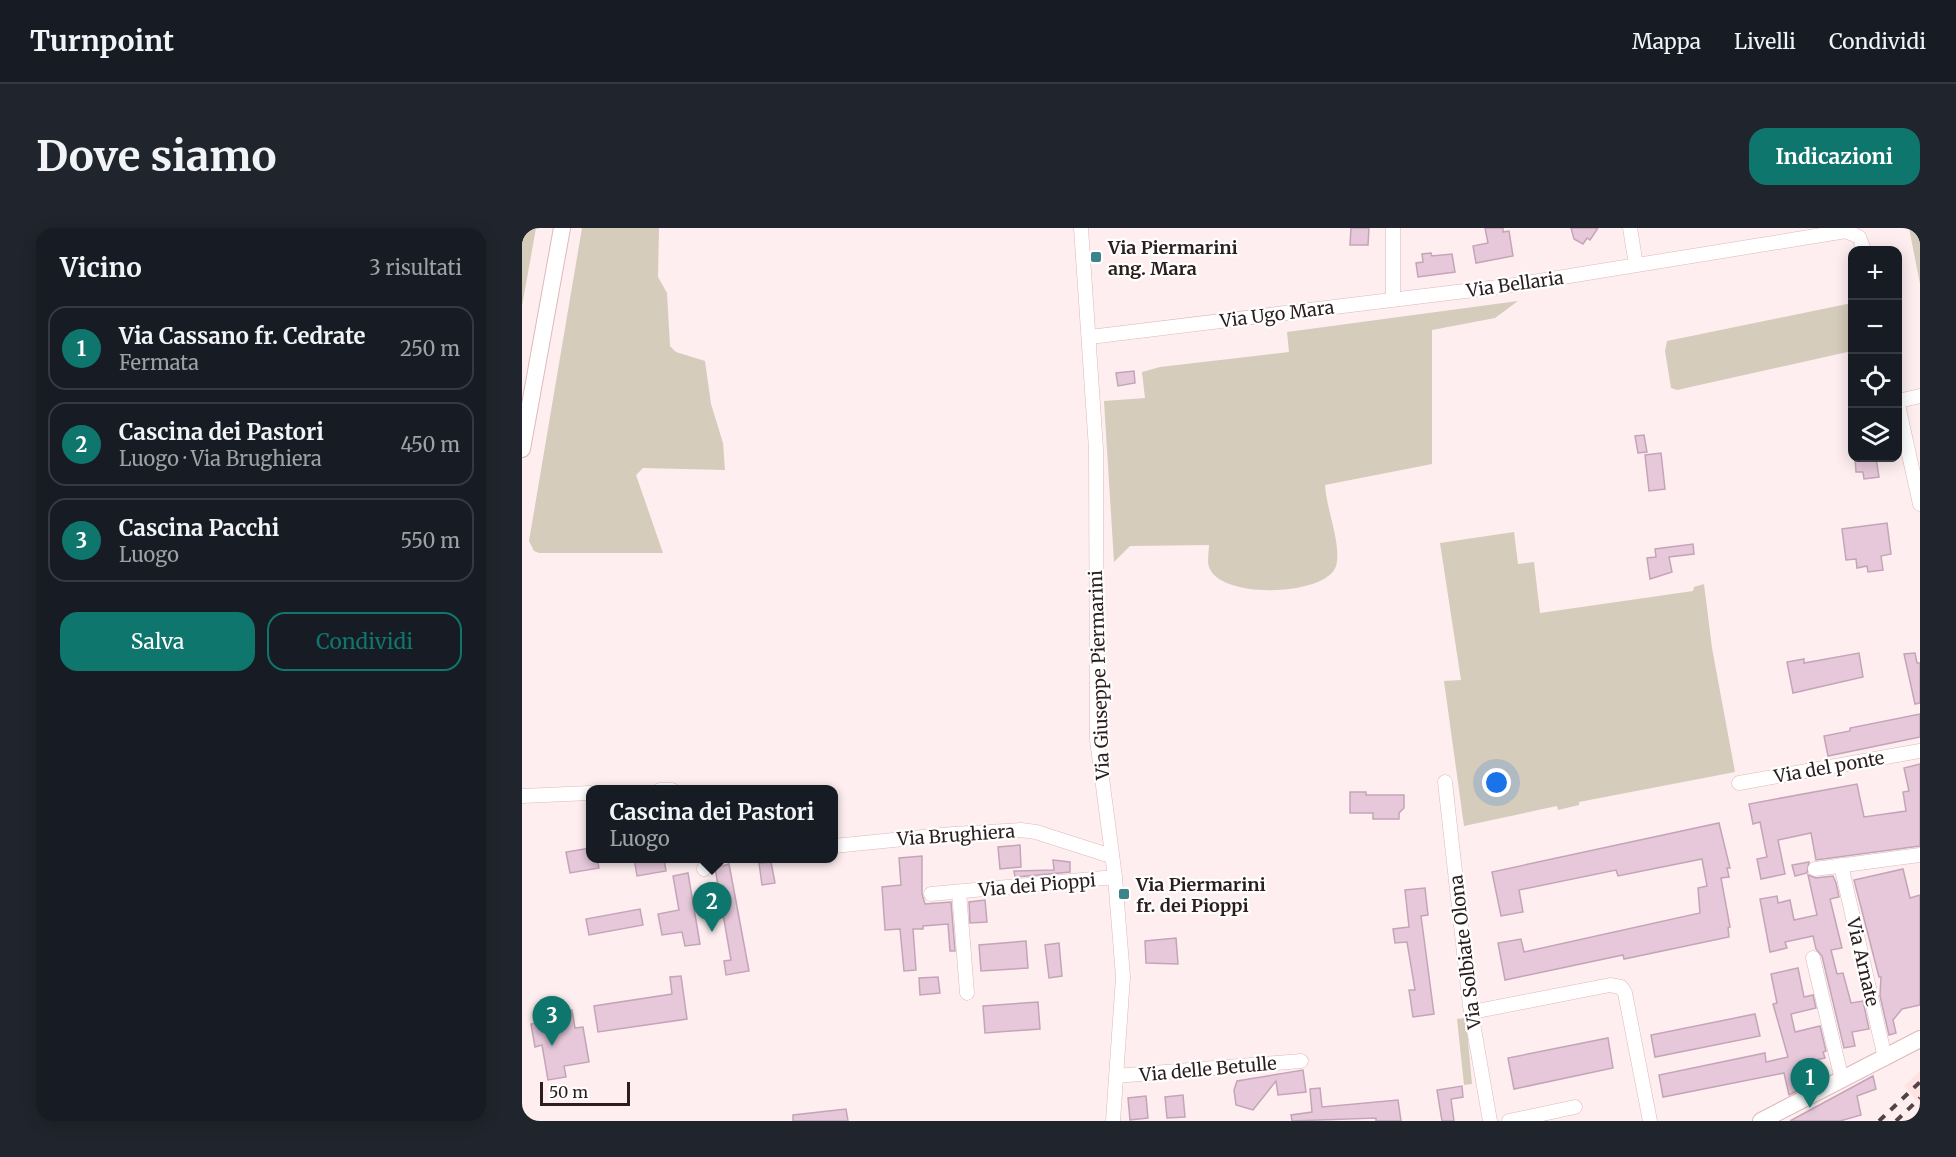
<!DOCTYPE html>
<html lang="it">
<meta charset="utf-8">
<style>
:root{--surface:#171b24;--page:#20242c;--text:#f1f3f6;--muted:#9ea1a6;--line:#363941;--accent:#0f766e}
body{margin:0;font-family:Merriweather,serif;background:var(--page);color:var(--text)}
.controls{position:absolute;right:18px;top:18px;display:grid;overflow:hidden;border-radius:12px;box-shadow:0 3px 15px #0003}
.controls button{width:54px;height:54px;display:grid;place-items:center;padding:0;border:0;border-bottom:2px solid var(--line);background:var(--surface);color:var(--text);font:30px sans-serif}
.scale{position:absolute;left:18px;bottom:15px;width:90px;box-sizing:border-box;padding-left:6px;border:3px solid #2c1e1f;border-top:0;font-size:16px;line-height:21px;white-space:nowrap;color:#2c1e1f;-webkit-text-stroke:4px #fff;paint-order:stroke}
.you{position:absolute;left:975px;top:555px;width:21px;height:21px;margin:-15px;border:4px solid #fff;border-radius:50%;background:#1a73e8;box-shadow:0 0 0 9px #1a73e833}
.badge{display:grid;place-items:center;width:39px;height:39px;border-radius:50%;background:var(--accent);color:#fff;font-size:20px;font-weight:700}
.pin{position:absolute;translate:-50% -50px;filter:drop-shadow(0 2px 3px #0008)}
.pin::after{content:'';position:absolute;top:32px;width:21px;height:18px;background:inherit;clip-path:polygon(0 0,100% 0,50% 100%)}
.popup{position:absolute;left:64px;top:557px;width:252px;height:78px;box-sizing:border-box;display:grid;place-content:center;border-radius:12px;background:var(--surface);filter:drop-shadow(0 2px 4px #0005);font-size:20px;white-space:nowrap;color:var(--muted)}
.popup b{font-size:22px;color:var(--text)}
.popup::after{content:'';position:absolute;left:50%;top:100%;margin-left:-12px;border:12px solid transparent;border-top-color:var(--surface)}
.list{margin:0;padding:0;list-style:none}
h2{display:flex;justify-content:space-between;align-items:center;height:78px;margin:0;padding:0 24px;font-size:26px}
h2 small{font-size:20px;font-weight:400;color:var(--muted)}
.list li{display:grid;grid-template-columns:39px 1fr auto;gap:18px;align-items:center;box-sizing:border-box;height:84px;margin:0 12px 12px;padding:0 12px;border:2px solid var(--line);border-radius:18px}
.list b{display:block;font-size:22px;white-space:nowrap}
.list p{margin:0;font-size:20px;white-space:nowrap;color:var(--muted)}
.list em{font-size:20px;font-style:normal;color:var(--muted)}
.actions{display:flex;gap:12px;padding:18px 24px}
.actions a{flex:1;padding:14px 0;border:2px solid var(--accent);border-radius:18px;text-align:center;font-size:21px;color:var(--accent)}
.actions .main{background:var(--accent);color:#fff}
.icon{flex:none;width:33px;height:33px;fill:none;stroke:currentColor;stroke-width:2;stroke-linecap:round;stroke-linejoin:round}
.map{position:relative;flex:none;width:1398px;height:893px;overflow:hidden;border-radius:18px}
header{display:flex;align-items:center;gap:36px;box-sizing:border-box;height:84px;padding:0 30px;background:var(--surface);border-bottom:2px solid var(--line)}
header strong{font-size:28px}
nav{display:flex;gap:33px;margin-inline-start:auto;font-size:21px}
.intro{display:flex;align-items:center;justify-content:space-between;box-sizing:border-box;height:144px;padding:0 36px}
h1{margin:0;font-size:42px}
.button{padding:15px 27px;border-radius:18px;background:var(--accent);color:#fff;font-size:21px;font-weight:700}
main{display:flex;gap:36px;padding:0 36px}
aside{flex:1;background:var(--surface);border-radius:18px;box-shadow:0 3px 15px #0003}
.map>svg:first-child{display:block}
.built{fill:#ffe2e2}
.green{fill:#d5ccbb}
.building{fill:#e6c8da;stroke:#c4a5b7;stroke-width:1.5}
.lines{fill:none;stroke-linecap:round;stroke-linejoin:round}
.minor-casing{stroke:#deb8ba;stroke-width:15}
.tertiary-casing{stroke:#deb8ba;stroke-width:18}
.minor{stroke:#fff;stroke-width:14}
.tertiary{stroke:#fff;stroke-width:16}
.rail{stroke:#524445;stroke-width:4;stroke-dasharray:8 8;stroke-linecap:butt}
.poi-dot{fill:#3c848c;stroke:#fff;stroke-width:2}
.labels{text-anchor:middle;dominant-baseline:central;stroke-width:4.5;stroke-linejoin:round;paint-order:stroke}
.poi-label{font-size:18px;font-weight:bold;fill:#2c1e1f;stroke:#fff;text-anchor:start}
.street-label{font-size:18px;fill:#2c1e1f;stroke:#fff}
</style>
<header>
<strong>Turnpoint</strong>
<nav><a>Mappa</a><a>Livelli</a><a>Condividi</a></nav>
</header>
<div class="intro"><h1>Dove siamo</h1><a class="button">Indicazioni</a></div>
<main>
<aside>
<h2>Vicino<small>3 risultati</small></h2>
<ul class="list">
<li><span class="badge">1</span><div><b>Via Cassano fr. Cedrate</b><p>Fermata</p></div><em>250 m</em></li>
<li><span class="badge">2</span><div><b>Cascina dei Pastori</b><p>Luogo · Via Brughiera</p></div><em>450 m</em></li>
<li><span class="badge">3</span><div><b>Cascina Pacchi</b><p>Luogo</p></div><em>550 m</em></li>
</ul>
<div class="actions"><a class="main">Salva</a><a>Condividi</a></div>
</aside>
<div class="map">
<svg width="1398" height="893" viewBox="0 0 1398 893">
<rect width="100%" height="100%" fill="#feeeef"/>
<path class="built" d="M 1398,843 L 1398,876 L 1382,858 Z"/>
<path class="green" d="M 0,0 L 14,0 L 0,78 Z
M 60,0 L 137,0 L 136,49 L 145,65 L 148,118 L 154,124 L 183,133 L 189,176 L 201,215 L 203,242 L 121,240 L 114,247 L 141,325 L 17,325 L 12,323 L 7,313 Z
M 1387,0 L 1398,0 L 1398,56 Z
M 996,73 L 973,90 L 910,102 L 910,236 L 803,257 C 804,280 820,317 814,338 C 805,368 698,372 687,339 C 685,333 687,323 687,317 L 608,318 L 592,334 L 582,173 L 623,170 L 620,144 L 638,139 L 767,124 L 765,104 Z
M 1330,75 L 1330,123 L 1155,162 L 1149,160 L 1143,123 L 1145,113 Z
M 992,304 L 996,336 L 1012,334 L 1018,385 L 1171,363 L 1172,359 L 1182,356 L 1190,420 L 1213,544 L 1057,574 L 1057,577 L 1036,582 L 1035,578 L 942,598 L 922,453 L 939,452 L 918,315 Z
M 944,790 L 950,856 L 942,857 L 935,791 Z"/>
<path class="building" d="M 829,0 L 847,0 L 846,17 L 828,17 Z
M 963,0 L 981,0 L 981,4 L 987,3 L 991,28 L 954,35 L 951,18 L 966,15 Z
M 1049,0 L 1076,0 L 1068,12 L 1065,10 L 1061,16 L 1052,11 Z
M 909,25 L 910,28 L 930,26 L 933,44 L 896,49 L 894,35 L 901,34 L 900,26 Z
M 612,143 L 613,155 L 596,158 L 594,145 Z
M 1122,207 L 1125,224 L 1116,225 L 1113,208 Z
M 1139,225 L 1143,261 L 1127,263 L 1123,227 Z
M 1333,230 L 1354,230 L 1357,249 L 1342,251 L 1341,244 L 1334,244 Z
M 1365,295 L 1369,326 L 1359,328 L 1361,342 L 1346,344 L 1345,338 L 1335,340 L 1334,331 L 1324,332 L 1320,301 Z
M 1171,316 L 1172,326 L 1147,329 L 1150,344 L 1128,351 L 1125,330 L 1134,329 L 1133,321 Z
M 1337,425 L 1341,449 L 1271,465 L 1265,434 L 1282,431 L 1282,435 Z
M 1393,425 L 1395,435 L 1398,435 L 1398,475 L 1393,476 L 1382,426 Z
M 1398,486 L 1398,509 L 1306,528 L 1302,508 L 1328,503 L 1328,500 Z
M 1398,536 L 1398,618 L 1294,632 L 1289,605 L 1256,612 L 1263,646 L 1239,651 L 1235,631 L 1245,629 L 1238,594 L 1231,596 L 1227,576 L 1335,556 L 1342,589 L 1384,583 L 1381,564 L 1387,563 L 1382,540 Z
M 828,564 L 844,564 L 844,567 L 882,567 L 882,580 L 877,585 L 877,591 L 851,591 L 851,585 L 828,585 Z
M 1197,595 L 1208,640 L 1205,640 L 1207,649 L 1199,650 L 1208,699 L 1206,700 L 1207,709 L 1102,731 L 1101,727 L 983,752 L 976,715 L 999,711 L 1002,724 L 1178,685 L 1176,660 L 1185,658 L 1180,631 L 1096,648 L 1094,642 L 997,662 L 1001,684 L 979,688 L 970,644 Z
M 498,617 L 499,639 L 478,641 L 476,619 Z
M 69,620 L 69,630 L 75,630 L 77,640 L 48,645 L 44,624 Z
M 400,628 L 400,666 L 403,676 L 429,674 L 433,723 L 428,723 L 426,696 L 401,698 L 401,701 L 391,701 L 394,742 L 382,743 L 378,701 L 363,702 L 360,659 L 379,657 L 377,630 Z
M 112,630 L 142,631 L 144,643 L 115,648 Z
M 531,632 L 548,634 L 548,644 L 493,649 L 492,643 L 532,642 Z
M 249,634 L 253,655 L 240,657 L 237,635 Z
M 1287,634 L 1285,645 L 1273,648 L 1270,637 Z
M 207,636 L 227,743 L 204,747 L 202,733 L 209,732 L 193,640 Z
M 1381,641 L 1388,670 L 1398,667 L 1398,777 L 1380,781 L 1371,792 L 1374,805 L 1367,807 L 1358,768 L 1359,749 L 1357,749 L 1332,652 Z
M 166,645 L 178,716 L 163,718 L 160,704 L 140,707 L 136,686 L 157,682 L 151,648 Z
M 1286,647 L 1294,650 L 1311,648 L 1314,655 L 1317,669 L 1308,671 L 1320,720 L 1309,722 L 1315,746 L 1321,745 L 1329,775 L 1341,773 L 1347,801 L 1330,804 L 1333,818 L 1322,820 L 1300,728 L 1294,721 L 1291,708 L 1263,714 L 1265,720 L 1248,724 L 1238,671 L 1255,668 L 1256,675 L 1268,672 L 1272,692 L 1295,687 Z
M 903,660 L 906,687 L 899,688 L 912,786 L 891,789 L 887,762 L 893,762 L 885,714 L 873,715 L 871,701 L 887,699 L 883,662 Z
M 463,672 L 465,694 L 448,695 L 447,674 Z
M 118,681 L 121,697 L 67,707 L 64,691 Z
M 654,710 L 656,736 L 624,735 L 623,713 Z
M 504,713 L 506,740 L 459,743 L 457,717 Z
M 537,715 L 540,748 L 527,750 L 523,717 Z
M 1276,740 L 1282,769 L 1291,767 L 1294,780 L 1269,786 L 1273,804 L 1298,798 L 1304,823 L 1301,824 L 1303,830 L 1277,836 L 1286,857 L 1267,867 L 1262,845 L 1141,869 L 1137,847 L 1243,825 L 1244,834 L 1266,829 L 1251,776 L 1255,775 L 1249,746 Z
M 159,748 L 165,791 L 76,804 L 72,778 L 150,766 L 148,749 Z
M 416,749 L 418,765 L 398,767 L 397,750 Z
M 516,774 L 518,801 L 463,805 L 461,778 Z
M 50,782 L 53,800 L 61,799 L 67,834 L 42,838 L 44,849 L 26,852 L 20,817 L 13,819 L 9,796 L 27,793 L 26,786 Z
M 1233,786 L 1238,808 L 1133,829 L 1129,807 Z
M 1086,810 L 1091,840 L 992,861 L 986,830 Z
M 781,842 L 784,864 L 756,867 L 754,853 L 731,882 L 714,877 L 712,862 L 715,853 Z
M 1351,848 L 1354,861 L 1335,868 L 1339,887 L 1318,893 L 1268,893 Z
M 940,858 L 941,869 L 929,871 L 932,893 L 920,893 L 915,862 Z
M 798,860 L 800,879 L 876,872 L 879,893 L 854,893 L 854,890 L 770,893 L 769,887 L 790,884 L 788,861 Z
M 661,867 L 663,889 L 645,890 L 643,869 Z
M 624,868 L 626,890 L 608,892 L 606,870 Z
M 324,881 L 326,893 L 271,893 L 271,887 Z"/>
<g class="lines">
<defs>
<path id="minor" d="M 559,0 L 574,221 L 575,512 L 593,649 L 601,749 L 591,893
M 1108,0 L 1114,37
M 871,71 L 871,0
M 568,109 L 992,57 L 1324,3 L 1337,9 L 1342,22
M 1376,173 L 1398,168
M 1376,177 L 1398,276
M 923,554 L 948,778 L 968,893
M 1217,555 L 1398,523
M 138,562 L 150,562
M 0,568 L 68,565
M 312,618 L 431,606 L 499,602 L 514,604 L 589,628
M 1319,637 L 1363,830
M 182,641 L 185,634 L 193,630
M 1293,641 L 1398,627
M 437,664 L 445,765
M 409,666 L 593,649
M 1291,730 L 1320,852
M 950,784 L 1088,757 L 1099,759 L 1103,765 L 1128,893
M 594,848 L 779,833
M 987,893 L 1053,879"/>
<path id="tertiary" d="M 0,221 L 40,0
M 1239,893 L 1398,811"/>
</defs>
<use href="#minor" class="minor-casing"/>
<use href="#tertiary" class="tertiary-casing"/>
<use href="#minor" class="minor"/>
<use href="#tertiary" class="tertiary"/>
<path class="rail" d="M 1357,893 L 1398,854
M 1374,893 L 1398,870"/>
</g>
<g class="poi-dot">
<rect x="568" y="23" width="12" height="12" rx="3"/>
<rect x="596" y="660" width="12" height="12" rx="3"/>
</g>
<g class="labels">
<g class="poi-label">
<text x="586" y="19">Via Piermarini<tspan x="586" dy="21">ang. Mara</tspan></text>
<text x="614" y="656">Via Piermarini<tspan x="614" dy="21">fr. dei Pioppi</tspan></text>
</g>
<g class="street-label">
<text transform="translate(993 56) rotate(-8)">Via Bellaria</text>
<text transform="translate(755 86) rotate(-7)">Via Ugo Mara</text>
<text transform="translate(577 447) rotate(-92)">Via Giuseppe Piermarini</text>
<text transform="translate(1307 539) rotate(-10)">Via del ponte</text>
<text transform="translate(434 607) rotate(-4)">Via Brughiera</text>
<text transform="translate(515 657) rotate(-5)">Via dei Pioppi</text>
<text transform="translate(943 724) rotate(-97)">Via Solbiate Olona</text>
<text transform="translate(1341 734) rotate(77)">Via Arnate</text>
<text transform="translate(686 841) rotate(-5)">Via delle Betulle</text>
</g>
</g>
</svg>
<div class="controls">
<button>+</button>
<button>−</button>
<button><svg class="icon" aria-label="locate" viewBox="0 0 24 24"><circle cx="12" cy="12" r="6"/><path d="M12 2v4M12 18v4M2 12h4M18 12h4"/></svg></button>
<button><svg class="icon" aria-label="layers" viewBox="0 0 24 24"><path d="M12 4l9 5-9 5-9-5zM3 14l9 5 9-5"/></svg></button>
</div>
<div class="scale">50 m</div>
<div class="you"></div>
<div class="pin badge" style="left:1288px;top:880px">1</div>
<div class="pin badge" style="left:190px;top:704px">2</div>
<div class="popup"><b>Cascina dei Pastori</b>Luogo</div>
<div class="pin badge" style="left:30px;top:818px">3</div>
</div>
</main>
